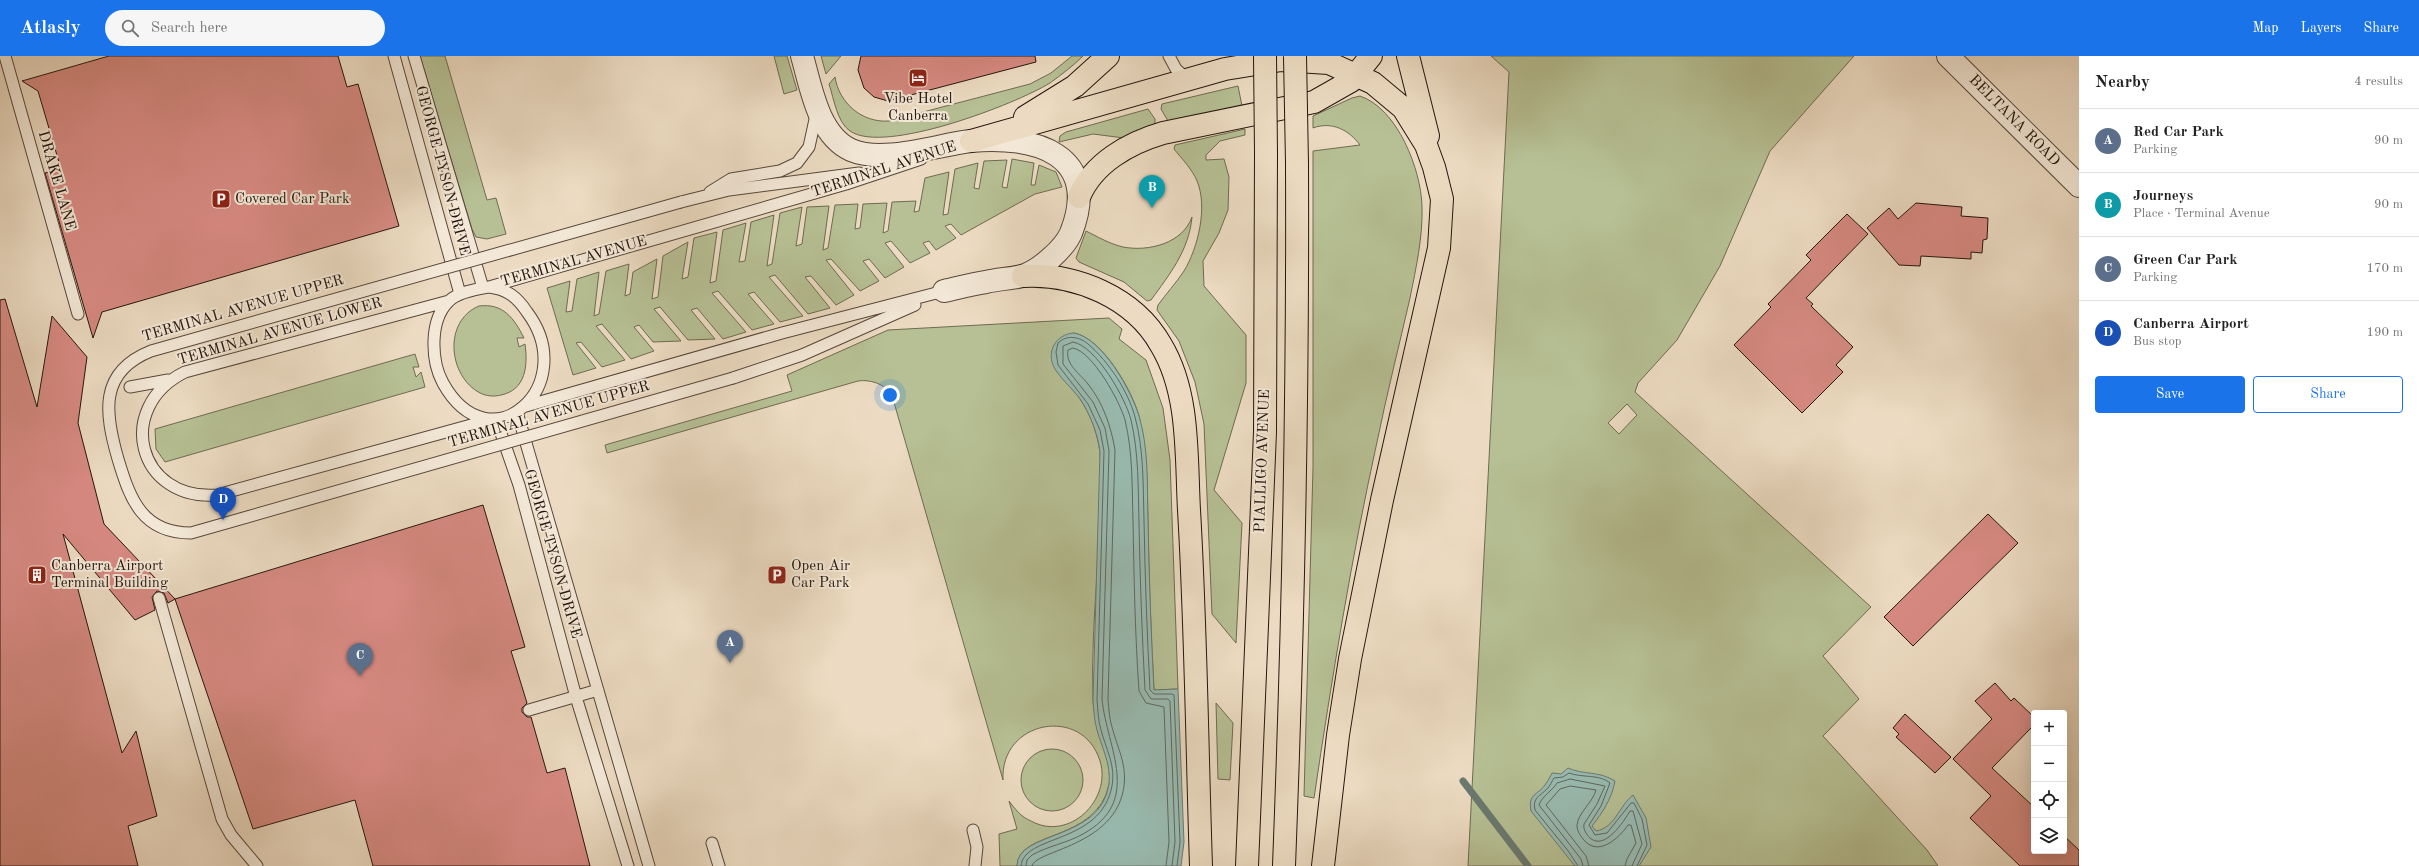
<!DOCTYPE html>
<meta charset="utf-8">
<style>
:root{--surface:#fff;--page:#f6f6f6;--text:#222;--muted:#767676;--line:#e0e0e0;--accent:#1a73e8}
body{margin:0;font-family:"Old Standard TT",serif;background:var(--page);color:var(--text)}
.controls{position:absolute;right:12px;bottom:12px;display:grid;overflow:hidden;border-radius:4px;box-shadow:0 4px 16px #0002}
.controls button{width:36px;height:36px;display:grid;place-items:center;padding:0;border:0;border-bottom:1px solid var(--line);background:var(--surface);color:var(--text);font:20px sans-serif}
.you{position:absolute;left:890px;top:339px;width:14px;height:14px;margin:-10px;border:3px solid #fff;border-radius:50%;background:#1a73e8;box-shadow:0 0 0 6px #1a73e833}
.badge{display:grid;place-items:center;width:26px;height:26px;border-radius:50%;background:var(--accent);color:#fff;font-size:13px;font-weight:700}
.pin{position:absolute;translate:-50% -33px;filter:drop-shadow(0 1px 2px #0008)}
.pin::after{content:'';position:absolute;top:21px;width:14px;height:12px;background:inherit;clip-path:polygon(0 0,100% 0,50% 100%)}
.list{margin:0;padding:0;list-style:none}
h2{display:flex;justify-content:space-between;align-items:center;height:52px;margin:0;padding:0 16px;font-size:17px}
h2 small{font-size:13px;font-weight:400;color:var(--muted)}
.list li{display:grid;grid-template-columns:26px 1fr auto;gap:12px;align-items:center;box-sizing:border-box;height:64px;padding:0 16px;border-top:1px solid var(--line)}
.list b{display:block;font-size:15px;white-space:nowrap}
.list p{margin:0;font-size:13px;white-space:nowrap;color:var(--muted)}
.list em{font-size:13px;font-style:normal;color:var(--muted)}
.actions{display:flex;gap:8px;padding:12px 16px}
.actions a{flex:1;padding:9px 0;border:1px solid var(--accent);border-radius:4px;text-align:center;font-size:14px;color:var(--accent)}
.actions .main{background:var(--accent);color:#fff}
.icon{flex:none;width:22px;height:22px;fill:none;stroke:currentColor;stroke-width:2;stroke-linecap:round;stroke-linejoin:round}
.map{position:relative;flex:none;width:2079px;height:810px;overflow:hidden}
header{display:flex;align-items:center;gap:24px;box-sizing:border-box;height:56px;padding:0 20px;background:var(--accent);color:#fff}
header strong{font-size:19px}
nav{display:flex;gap:22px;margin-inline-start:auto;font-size:14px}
.search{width:280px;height:36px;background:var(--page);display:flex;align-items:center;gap:10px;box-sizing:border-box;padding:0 14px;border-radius:22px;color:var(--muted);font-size:15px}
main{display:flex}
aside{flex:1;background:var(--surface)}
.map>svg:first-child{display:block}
.green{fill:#b6c094;stroke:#6e6b51;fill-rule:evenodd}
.water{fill:#99bbb1;stroke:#6b7970}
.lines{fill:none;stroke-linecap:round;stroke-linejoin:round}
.shore{stroke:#5f6860;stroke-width:1}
.stream{stroke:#6b7970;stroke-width:7}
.building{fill:#d78a82;stroke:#25160e}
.lane-casing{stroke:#57473b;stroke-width:13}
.street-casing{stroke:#57473b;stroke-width:24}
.primary-casing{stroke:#25160e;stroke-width:24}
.lane{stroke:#f3e8d7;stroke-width:11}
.street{stroke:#f3e8d7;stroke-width:22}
.primary{stroke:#ecdbc2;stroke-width:22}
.lane-bridge-casing{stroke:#57473b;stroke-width:13;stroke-linecap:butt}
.primary-bridge-casing{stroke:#25160e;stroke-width:24;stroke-linecap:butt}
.lane-bridge{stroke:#f3e8d7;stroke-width:11}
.primary-bridge{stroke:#ecdbc2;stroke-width:22}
.labels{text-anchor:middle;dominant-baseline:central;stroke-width:4;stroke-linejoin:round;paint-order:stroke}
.poi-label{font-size:15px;fill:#25160e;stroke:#f3e8d7;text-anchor:start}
.street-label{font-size:15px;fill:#25160e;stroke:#f3e8d7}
</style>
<header>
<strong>Atlasly</strong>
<div class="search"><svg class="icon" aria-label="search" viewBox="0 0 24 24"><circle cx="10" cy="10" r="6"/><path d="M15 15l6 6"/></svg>Search here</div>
<nav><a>Map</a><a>Layers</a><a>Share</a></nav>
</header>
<main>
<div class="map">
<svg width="2079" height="810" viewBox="0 0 2079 810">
<rect width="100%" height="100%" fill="#ecdbc2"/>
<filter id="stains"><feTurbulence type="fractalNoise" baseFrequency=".005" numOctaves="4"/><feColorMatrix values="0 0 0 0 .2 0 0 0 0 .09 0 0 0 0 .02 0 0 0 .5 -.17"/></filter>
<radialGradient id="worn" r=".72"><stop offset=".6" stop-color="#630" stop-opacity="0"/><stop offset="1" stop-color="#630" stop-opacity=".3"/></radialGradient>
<path class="green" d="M 420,0 L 445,0 L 487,144 L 496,142 L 506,178 L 487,183 L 476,181 L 472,173 Z
M 774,0 L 787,0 L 797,34 L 784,38 Z
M 821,0 L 841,0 L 826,18 Z
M 1072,0 L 1083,0 C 1073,10 1061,19 1050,27 C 1016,48 884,99 850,75 C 837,66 834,43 829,28 L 835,21 C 839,47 862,67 889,65 L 1030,28 L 1051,17 Z
M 1491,0 L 1854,0 L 1770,95 L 1720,210 L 1677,284 L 1638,327 L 1635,336 L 1871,551 L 1823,600 L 1859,643 L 1823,680 L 1927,794 L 1938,810 L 1468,810 L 1509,16 ZM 1627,348 L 1637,359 L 1619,378 L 1608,367 Z
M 1238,30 L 1242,50 L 1168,65 L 1161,53 L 1162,48 Z
M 1360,40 C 1398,53 1421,114 1422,150 C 1423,181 1416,212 1410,242 C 1399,290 1387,337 1377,386 C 1351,504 1332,622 1314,742 L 1304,740 L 1313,412 L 1313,95 L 1360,89 C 1349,74 1332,65 1313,72 L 1313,60 L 1352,42 Z
M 1148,53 L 1155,63 L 1155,69 L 1124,82 L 1093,78 L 1059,86 L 1060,80 L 1066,76 Z
M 1245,73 L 1245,79 L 1220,85 L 1206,99 L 1206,104 L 1224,103 L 1229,121 L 1228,154 L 1219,177 L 1203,205 L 1204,230 L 1246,279 L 1246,327 L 1214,434 L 1242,467 L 1236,587 L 1212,558 L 1204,368 L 1195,326 L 1179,285 L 1157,254 L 1158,249 C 1166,238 1176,227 1184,215 C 1198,192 1208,151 1197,125 C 1192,113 1182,103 1174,93 L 1175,89 Z
M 1012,103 L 1034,107 L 1031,129 L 1035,129 L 1039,109 L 1056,116 L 1062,131 L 1035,138 L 961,179 L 951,168 L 945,170 L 956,182 L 936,194 L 929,185 L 923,187 L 930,197 L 910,207 L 891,185 L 885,187 L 904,211 L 885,222 L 869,203 L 863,205 L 879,225 L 860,235 L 831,203 L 826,204 L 854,239 L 836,249 L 811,220 L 805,221 L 830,252 L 808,258 L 775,219 L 769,221 L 803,260 L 780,266 L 754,236 L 748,238 L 774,268 L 752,274 L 718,235 L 712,237 L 746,276 L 723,283 L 697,252 L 691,254 L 715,283 L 688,284 L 660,251 L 654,253 L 681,285 L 653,286 L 639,269 L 634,271 L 654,295 L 631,303 L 602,268 L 596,270 L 625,304 L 602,311 L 581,286 L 576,287 L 596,312 L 573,319 L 547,232 L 570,225 L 566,256 L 572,255 L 577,223 L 599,216 L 594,260 L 599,258 L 606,215 L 629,208 L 625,240 L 630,238 L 633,216 L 657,203 L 652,243 L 658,241 L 663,200 L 688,186 L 682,223 L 688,221 L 694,182 L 717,176 L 710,227 L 716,225 L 723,174 L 746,167 L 739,206 L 745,205 L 751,166 L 774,159 L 767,210 L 772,208 L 780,157 L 802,151 L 796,190 L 802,188 L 807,151 L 829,150 L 823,194 L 828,192 L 835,149 L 858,148 L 855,173 L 860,172 L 863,148 L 887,147 L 883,177 L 888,175 L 892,146 L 916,145 L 914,156 L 919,155 L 925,122 L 949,116 L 943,159 L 948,158 L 955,113 L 978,107 L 974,132 L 979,133 L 984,105 L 1007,104 L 1002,131 L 1007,132 Z
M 1192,161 C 1189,194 1170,218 1151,244 L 1147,245 L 1124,226 L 1079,206 L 1076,202 L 1086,175 C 1098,181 1110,188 1123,191 C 1149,196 1183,187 1192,161 Z
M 479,250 C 503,247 514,262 524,282 L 517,282 L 519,291 L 525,288 C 528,309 526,334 501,339 C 494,341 486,340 480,337 C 448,320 443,265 479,250 Z
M 1109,262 L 1122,273 L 1119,283 L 1146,304 L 1163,352 L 1170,404 L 1178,633 L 1154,634 C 1151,579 1149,524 1148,468 C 1147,432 1148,395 1139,360 C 1132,334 1102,282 1074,277 L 1052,296 C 1053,318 1071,328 1082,346 C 1092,362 1097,377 1100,396 C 1104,478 1090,561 1093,644 C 1094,671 1114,705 1109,729 C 1096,787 1017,774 1017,810 L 1000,810 L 999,778 L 1017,773 L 1009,745 C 1015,753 1021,761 1031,765 C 1069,786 1112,744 1100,705 C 1083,649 1000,664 1003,724 L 893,343 C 888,329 872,323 858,325 L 607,397 L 605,389 L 792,335 L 787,319 L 888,274 Z
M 415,298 L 419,311 L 413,311 L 416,321 L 421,316 L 425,331 L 165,406 L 156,393 L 155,373 Z
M 1216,647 L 1233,667 L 1230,724 L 1218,723 Z
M1021 724a31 31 0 1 1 62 0a31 31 0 1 1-62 0Z"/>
<path class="water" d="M 1074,277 C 1102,282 1131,334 1139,360 C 1149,393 1147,430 1148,465 C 1149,521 1151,578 1154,634 L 1178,633 L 1184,786 L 1181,810 L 1017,810 C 1017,774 1101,786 1109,728 C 1111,708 1102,692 1097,674 C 1094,664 1094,654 1093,644 L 1100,396 C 1098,379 1092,364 1084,349 C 1076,335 1063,326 1055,313 C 1045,296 1056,278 1074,277 Z
M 1568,712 C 1583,719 1600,715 1615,725 C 1612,742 1603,756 1592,770 L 1596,775 C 1615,772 1619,750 1633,739 L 1646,762 L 1651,791 L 1639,810 L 1575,810 L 1531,755 C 1528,737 1537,740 1545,729 C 1548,725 1550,721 1552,717 L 1561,718 Z"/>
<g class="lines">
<path class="shore" d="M 1021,810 C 1023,778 1101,789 1112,730 C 1116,710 1106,693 1101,674 C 1098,664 1098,654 1097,644 L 1104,395 L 1100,374 L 1088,348 L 1058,309 L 1056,296 L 1058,287 C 1067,278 1080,281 1088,288 C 1109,306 1128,335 1135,361 C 1144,394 1143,430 1144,464 C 1145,521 1147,577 1150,634 L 1154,638 L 1172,638 L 1174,639 L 1180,786 L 1177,810
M 1026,810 L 1027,804 L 1032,799 C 1048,790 1067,787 1083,778 C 1143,745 1107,693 1102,643 L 1109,395 L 1105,372 L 1093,346 L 1063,308 L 1063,290 L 1073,286 C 1096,290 1126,343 1131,364 C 1139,398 1138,433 1139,467 C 1140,523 1142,579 1145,634 L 1151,643 L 1168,643 L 1170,645 L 1175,786 L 1172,810
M 1032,810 C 1034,794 1116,791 1124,730 C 1127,708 1117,691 1112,671 C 1109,662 1109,652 1108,643 L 1115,394 C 1111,370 1103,347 1088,328 C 1080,318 1065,308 1068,294 L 1073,292 C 1093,296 1120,346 1125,364 C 1133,397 1132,432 1133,465 C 1134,521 1135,578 1139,635 L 1146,647 L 1164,651 L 1169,786 L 1166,810
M 1578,810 L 1569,796 L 1535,754 C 1532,742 1540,740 1547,733 C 1550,730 1552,725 1554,722 L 1563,721 L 1569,717 C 1582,722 1600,718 1610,727 L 1601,750 L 1589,769 L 1595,779 L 1607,777 L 1631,747 L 1634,747 L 1642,763 L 1647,789 L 1637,810
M 1583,810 L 1581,803 L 1539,749 C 1542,740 1552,735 1557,727 L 1570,723 L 1605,730 L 1597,748 L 1584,768 C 1583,773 1586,778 1590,782 C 1605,795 1624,765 1630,755 L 1633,755 L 1642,788 L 1632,810
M 1589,810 L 1586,800 L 1546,749 L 1560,733 L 1570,730 L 1596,734 C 1593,746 1578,757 1577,769 C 1577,775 1580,779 1583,783 C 1598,802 1619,782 1628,769 L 1631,769 L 1636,787 L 1627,803 L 1625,810"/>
<path class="stream" d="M 1463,725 L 1528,810"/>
</g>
<path class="building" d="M 109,0 L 338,0 L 347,31 L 358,28 L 399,170 L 102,256 L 93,282 L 45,117 L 61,113 L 38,35 L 22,25 Z
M 861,0 L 1035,0 L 1036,6 L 888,45 L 874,41 L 864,32 L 858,14 Z
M 1916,147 L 1962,151 L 1961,160 L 1988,162 L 1987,183 L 1983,184 L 1982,197 L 1971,196 L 1971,203 L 1921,200 L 1920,210 L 1899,209 L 1867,172 L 1889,152 L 1898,163 Z
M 1847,158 L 1868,178 L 1806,242 L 1813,248 L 1811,250 L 1853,291 L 1836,309 L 1843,316 L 1802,357 L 1734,289 L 1771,251 L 1768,248 L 1811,204 L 1806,199 Z
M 5,243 L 37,351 L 52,260 L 87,301 L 78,367 L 104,468 L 175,543 L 168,547 L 164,537 L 157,535 L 152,541 L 155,554 L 135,564 L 63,478 L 122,697 L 136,675 L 157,760 L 128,770 L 138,810 L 0,810 L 0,244 Z
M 483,449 L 525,591 L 511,595 L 527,647 L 522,652 L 522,656 L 527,661 L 531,661 L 547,717 L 565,712 L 590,810 L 373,810 L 355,744 L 253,773 L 175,543 Z
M 1988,458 L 2018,487 L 1913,590 L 1884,561 Z
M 1995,627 L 2011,645 L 2014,642 L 2034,661 L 2034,669 L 1992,712 L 2034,751 L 2034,795 L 2064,795 L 2064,780 L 2079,794 L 2079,810 L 2020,810 L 1970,762 L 1991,740 L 1953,703 L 1992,663 L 1975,645 Z
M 1905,658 L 1951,701 L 1935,717 L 1896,681 L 1899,678 L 1893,672 Z"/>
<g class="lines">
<defs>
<path id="lane" d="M 5,0 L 78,258
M 394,0 L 460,238
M 414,0 L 483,232
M 1169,0 L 1176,13 L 1188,24
M 710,136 L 731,123 L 780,115 L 797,107 L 809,91 L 816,59
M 681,146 L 729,134 L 859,117
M 489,231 L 846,128 L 921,103
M 489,231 C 507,233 517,241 527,256 C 582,329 490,412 443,327 C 431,305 429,264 449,245 C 458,236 477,233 489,231 Z
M 449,245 L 185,316 C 114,351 137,445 217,439 L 493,363
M 733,322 L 802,299 L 915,249
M 130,331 L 168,324
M 526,350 L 782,277 L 944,235
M 517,356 L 649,810
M 496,363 L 519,429 L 576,641 L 628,810
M 159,542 L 222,763 L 231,779 L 257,810
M 529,654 L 598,634
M 973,774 L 977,791 L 975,810
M 712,787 L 719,810"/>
<path id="street" d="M 802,0 C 811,31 818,79 851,94 C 883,108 936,89 971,85 C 1035,79 1102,98 1071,177 C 1064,193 1039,215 1022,220 C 1010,223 997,223 986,226 C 972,228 958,232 944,235
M 1948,0 L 2079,130"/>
<path id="primary" d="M 1408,0 L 1428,80
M 1025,61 L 1075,30 L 1108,0
M 971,85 L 1225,13 L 1281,4 L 1329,7 L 1373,27 L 1403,52 L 1426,89 L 1434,111 L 1442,143 L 1439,192 L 1382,444 L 1350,603 L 1338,679 L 1323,810
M 1079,141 C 1093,107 1129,87 1163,77 L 1314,46 L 1351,25 L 1371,0
M 1023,220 C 1075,217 1134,241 1161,289 C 1190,337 1186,400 1189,454 C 1196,573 1197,691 1201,810
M 1247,810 L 1265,376 L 1266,97
M 1284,810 C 1293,576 1298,341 1297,107"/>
</defs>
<use href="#lane" class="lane-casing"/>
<use href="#street" class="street-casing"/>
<use href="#primary" class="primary-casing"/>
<use href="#lane" class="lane"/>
<use href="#street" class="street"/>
<use href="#primary" class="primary"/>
<defs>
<path id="lane-bridge" d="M 681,146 L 151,295 C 98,316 105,358 118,403 C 130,443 142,477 191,477 L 733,322"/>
<path id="primary-bridge" d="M 1265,0 L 1266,97
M 1295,0 L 1297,107"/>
</defs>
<use href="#lane-bridge" class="lane-bridge-casing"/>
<use href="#primary-bridge" class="primary-bridge-casing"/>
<use href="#lane-bridge" class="lane-bridge"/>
<use href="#primary-bridge" class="primary-bridge"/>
</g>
<defs>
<symbol id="hotel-square" viewBox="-11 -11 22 22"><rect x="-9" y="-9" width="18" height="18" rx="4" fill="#8f2418" stroke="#f3e8d7"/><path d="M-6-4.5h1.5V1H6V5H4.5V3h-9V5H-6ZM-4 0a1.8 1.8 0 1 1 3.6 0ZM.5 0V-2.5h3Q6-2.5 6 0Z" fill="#fff"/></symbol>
<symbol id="parking-square" viewBox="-11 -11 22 22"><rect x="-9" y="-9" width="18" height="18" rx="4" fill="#8f2418" stroke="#f3e8d7"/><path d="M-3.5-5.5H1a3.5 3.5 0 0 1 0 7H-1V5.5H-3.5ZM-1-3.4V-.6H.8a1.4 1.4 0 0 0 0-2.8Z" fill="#fff"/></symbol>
<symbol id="building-square" viewBox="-11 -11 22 22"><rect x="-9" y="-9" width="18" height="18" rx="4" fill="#8f2418" stroke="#f3e8d7"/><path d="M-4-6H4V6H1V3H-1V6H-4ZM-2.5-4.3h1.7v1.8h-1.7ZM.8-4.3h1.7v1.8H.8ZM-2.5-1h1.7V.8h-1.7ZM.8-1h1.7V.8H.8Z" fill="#fff"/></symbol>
</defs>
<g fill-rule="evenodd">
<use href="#hotel-square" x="907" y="11" width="22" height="22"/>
<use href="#parking-square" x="210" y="132" width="22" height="22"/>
<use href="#building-square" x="26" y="508" width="22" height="22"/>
<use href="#parking-square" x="766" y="508" width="22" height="22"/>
</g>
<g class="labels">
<g class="poi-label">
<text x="918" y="43" text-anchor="middle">Vibe Hotel<tspan x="918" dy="17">Canberra</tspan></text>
<text x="235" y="143">Covered Car Park</text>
<text x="51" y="510">Canberra Airport<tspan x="51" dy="17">Terminal Building</tspan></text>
<text x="791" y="510">Open Air<tspan x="791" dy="17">Car Park</tspan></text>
</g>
<g class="street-label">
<text transform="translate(2014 65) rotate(45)">BELTANA ROAD</text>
<text transform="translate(884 114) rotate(-18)">TERMINAL AVENUE</text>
<text transform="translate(442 115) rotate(75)">GEORGE TYSON DRIVE</text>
<text transform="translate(56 125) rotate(74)">DRAKE LANE</text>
<text transform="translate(574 206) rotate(-16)">TERMINAL AVENUE</text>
<text transform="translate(243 253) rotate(-16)">TERMINAL AVENUE UPPER</text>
<text transform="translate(280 276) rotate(-16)">TERMINAL AVENUE LOWER</text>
<text transform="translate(549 359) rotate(-16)">TERMINAL AVENUE UPPER</text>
<text transform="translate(1263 405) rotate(-88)">PIALLIGO AVENUE</text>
<text transform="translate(552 498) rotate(74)">GEORGE TYSON DRIVE</text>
</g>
</g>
<rect width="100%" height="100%" filter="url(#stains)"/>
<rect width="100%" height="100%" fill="url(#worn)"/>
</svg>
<div class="controls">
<button>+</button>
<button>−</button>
<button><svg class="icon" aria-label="locate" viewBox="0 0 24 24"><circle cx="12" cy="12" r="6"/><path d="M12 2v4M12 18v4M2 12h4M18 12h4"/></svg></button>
<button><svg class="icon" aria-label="layers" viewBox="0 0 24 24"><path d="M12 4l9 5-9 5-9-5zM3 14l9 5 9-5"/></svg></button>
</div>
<div class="you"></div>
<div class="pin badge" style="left:730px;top:607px;background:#5c6f8a">A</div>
<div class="pin badge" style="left:1152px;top:152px;background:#0f9aa8">B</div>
<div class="pin badge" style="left:360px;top:620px;background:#5c6f8a">C</div>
<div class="pin badge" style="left:223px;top:464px;background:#1a4fb4">D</div>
</div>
<aside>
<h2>Nearby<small>4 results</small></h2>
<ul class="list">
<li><span class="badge" style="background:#5c6f8a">A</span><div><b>Red Car Park</b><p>Parking</p></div><em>90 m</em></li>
<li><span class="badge" style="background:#0f9aa8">B</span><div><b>Journeys</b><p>Place · Terminal Avenue</p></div><em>90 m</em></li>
<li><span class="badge" style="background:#5c6f8a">C</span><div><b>Green Car Park</b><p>Parking</p></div><em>170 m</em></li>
<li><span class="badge" style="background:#1a4fb4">D</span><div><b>Canberra Airport</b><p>Bus stop</p></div><em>190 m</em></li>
</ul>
<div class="actions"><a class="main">Save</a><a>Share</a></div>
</aside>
</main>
